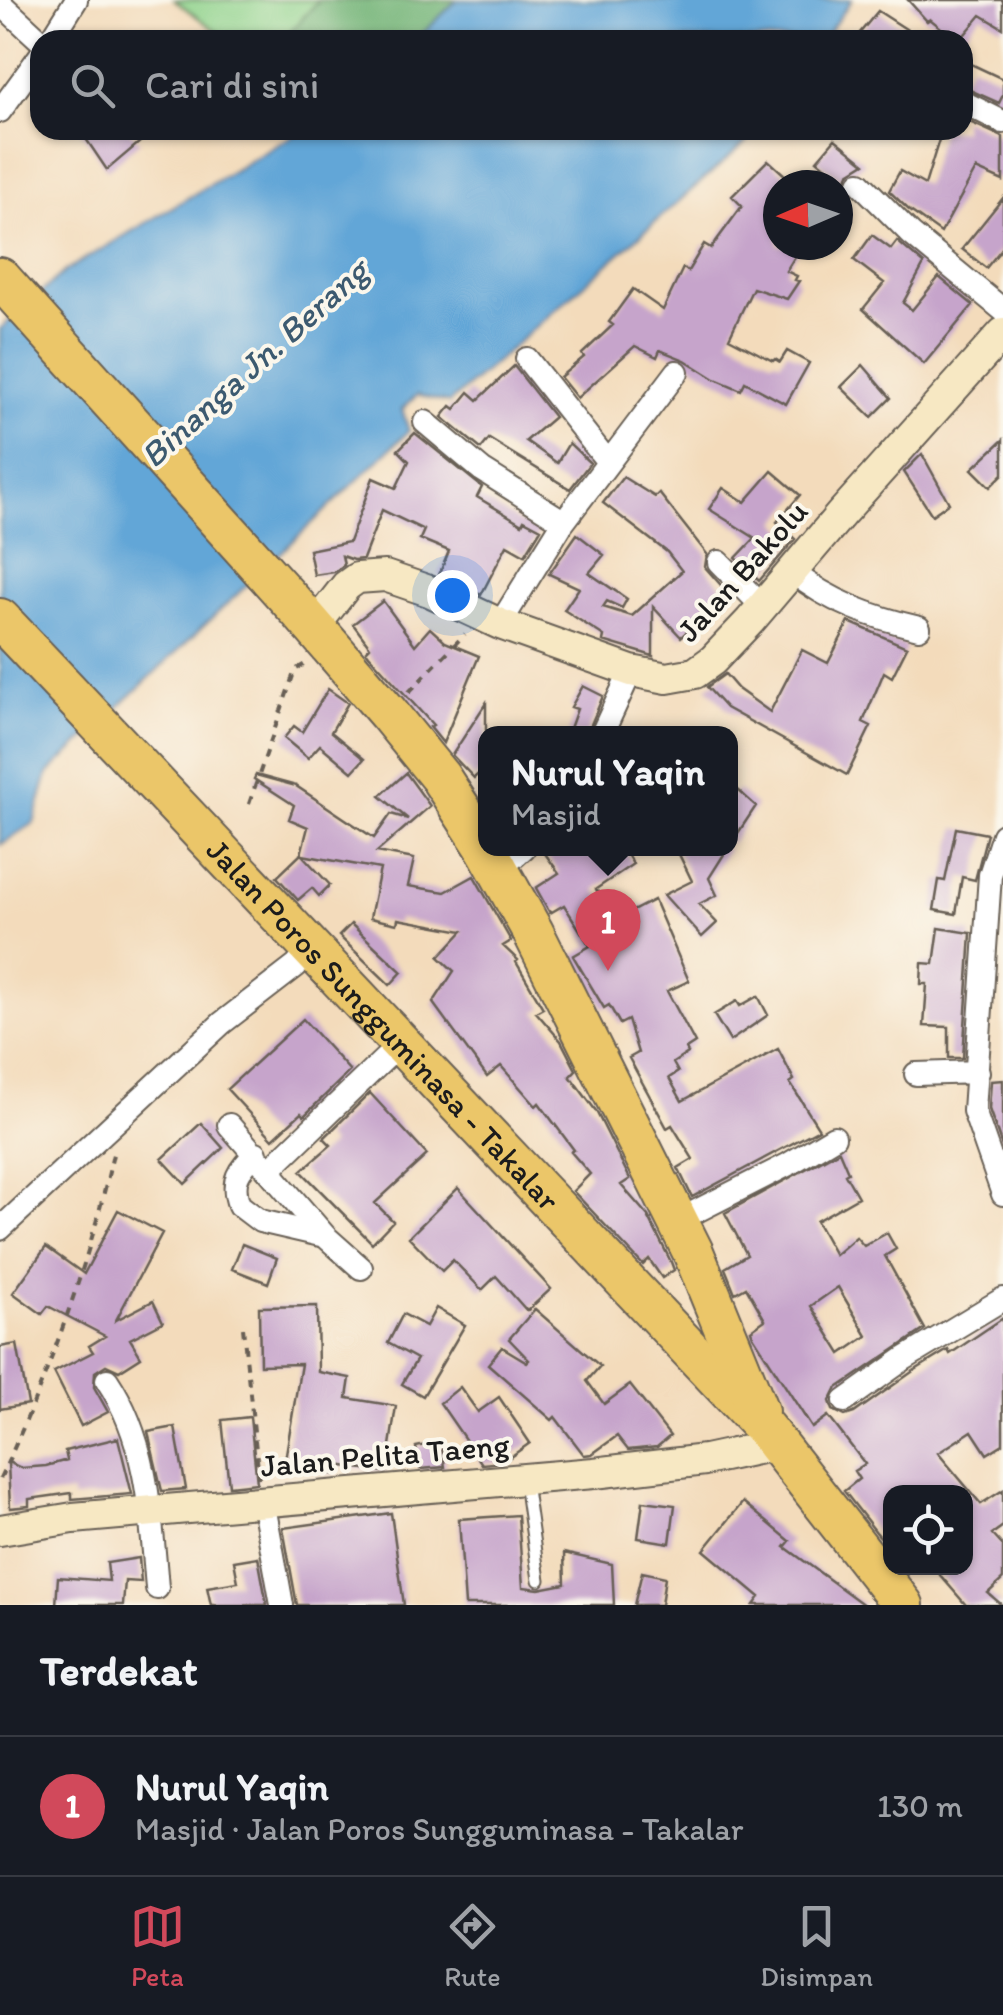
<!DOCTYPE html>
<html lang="id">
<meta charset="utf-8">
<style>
:root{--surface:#171b24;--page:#20242c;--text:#f1f3f6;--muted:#9ea1a6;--line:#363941;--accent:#d1495b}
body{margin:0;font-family:Itim,sans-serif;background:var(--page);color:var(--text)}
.controls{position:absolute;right:30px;bottom:30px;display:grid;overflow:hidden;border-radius:20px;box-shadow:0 2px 8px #0004}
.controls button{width:90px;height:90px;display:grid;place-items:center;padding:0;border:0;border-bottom:2px solid var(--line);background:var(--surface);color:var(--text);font:50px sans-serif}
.compass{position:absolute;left:763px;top:170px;width:90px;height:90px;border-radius:50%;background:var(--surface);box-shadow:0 2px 8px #0004;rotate:268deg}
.you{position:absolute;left:452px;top:595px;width:35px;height:35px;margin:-25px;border:8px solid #fff;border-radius:50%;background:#1a73e8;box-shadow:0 0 0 15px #1a73e833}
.badge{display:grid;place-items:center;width:65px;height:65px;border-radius:50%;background:var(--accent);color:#fff;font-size:32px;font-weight:700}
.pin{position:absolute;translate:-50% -82px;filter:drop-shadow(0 2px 5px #0008)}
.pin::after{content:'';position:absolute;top:52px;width:35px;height:30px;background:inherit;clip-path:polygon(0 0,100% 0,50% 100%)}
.popup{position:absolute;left:478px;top:726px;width:260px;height:130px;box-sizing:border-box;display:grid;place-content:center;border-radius:20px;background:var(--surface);filter:drop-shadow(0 2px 8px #0005);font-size:32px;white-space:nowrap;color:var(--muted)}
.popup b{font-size:38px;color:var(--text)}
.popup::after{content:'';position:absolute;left:50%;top:100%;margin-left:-20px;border:20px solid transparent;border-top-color:var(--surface)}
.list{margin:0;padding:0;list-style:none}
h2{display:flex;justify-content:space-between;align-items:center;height:130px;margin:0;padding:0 40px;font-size:42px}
h2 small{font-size:32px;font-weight:400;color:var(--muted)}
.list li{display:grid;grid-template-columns:65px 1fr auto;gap:30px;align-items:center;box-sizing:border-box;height:140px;padding:0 40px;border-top:2px solid var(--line)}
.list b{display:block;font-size:38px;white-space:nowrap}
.list p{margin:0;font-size:32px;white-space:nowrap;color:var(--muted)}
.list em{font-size:32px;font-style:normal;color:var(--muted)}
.icon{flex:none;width:55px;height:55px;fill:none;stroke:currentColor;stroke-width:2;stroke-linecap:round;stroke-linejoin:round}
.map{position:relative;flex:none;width:1003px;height:1605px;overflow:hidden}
.search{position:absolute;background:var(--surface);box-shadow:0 2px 8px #0004;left:30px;right:30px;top:30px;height:110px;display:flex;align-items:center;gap:25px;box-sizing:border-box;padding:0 35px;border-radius:30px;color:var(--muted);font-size:38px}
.sheet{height:270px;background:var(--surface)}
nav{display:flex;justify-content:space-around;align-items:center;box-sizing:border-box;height:140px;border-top:2px solid var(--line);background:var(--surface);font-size:28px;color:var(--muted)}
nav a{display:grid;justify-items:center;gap:5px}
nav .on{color:var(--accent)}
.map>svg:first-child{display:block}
.green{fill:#8ed28b;stroke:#557754;stroke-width:2.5}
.forest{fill:#72b477;stroke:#47684a;stroke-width:2.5}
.water{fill:#62a6d7;stroke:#3f617a;stroke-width:2.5}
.building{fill:#c6a4cb;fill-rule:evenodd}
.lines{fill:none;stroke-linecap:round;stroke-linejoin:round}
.lane-casing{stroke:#675f54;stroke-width:15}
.street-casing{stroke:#675f54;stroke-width:26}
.secondary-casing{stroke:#675f54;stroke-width:34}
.highway-casing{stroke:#675f54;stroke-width:44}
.path{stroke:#675f54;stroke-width:4;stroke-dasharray:8 8;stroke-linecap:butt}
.lane{stroke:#fff;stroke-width:11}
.street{stroke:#fff;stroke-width:22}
.secondary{stroke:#f7e8c3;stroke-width:30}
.highway{stroke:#ebc669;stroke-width:40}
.labels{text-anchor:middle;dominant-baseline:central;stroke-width:8;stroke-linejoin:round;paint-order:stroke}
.street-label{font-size:32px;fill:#1c1c1c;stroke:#fbf7ec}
.water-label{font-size:35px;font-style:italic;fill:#3c5a70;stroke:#fbf7ec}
</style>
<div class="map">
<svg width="1003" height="1605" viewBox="0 0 1003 1605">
<rect width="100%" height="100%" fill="#fbf7ec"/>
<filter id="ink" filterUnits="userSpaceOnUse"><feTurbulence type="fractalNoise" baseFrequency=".01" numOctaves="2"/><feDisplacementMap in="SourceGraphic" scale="20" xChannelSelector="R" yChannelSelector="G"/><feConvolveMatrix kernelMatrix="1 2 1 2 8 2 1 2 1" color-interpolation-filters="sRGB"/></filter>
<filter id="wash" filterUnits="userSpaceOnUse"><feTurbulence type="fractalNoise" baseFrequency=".0048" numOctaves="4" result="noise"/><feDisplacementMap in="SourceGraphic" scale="40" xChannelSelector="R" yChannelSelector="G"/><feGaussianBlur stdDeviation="2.25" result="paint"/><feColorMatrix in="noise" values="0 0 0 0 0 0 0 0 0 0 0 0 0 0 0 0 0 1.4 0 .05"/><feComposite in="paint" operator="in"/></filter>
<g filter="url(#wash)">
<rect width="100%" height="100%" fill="#f3dbbb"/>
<path class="green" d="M 174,0 L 319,0 L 283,40 L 228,40 Z"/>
<path class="forest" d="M 319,0 L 457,0 L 416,40 L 283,40 Z"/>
<path class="water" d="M 457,0 L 852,0 L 823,40 L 416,40 Z
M 302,130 L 760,130 L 449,403 L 417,395 L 402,409 L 409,431 L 48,774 L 34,823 L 0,845 L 0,329 L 65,271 Z"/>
<g id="blocks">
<path class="building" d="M 908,0 L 1003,0 L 1003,28 L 981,15 L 960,40 L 956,40 L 930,19 L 927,21 Z
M 878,11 L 923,40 L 854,40 Z
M 971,64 L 1003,79 L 1003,95 L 999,103 L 963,87 L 963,79 Z
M 963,119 L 1003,137 L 1003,181 L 976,169 L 941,233 L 909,210 L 889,191 L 900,171 L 925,185 L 942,130 L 963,130 Z
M 80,130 L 128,130 L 140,142 L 107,170 Z
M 835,139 L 865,163 L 849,173 L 845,183 L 817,160 Z
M 768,160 L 796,185 L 778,185 L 778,245 L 802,245 L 786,271 L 797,276 L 795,280 L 799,281 L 787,299 L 753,288 L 729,338 L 773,361 L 775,359 L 780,362 L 787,351 L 809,363 L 786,404 L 745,382 L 741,390 L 715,379 L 685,360 L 660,350 L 657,357 L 635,346 L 577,398 L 560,377 L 584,357 L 582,354 L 613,325 L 609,322 L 633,289 L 663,310 L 683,268 L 688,271 L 704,244 L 711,248 L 742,206 L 732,196 Z
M 1003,198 L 1003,247 L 986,268 L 962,249 Z
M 872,235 L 891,249 L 897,241 L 924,264 L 903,303 L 912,310 L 939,277 L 973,305 L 924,364 L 863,309 L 884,283 L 854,260 Z
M 863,365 L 891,398 L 872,417 L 841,387 Z
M 514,366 L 554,417 L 526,441 L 557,463 L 569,443 L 590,463 L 570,489 L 489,439 L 481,449 L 442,417 L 451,406 L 455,409 L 469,392 L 478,400 Z
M 415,433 L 482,487 L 477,497 L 522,524 L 524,520 L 541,529 L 525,555 L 507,545 L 481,595 L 439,575 L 449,551 L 420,539 L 424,530 L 382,510 L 363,559 L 353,560 L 342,556 L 344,565 L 334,572 L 314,575 L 309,550 L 349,542 L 373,478 L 396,488 L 409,461 L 398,450 Z
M 1003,440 L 1003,474 L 990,487 L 972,469 Z
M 922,454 L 949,503 L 932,515 L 904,472 Z
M 772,471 L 800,495 L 777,522 L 795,539 L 759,581 L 736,558 L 755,538 L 709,509 L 723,488 L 745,502 Z
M 623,477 L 655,497 L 659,493 L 707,554 L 705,567 L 727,592 L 701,612 L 704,616 L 681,637 L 653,607 L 653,656 L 603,641 L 604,636 L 564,610 L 579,588 L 549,574 L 577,534 L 604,555 L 589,573 L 627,599 L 622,608 L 607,601 L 603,607 L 632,616 L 682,571 L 667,552 L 603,503 Z
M 383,601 L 415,645 L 430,628 L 445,642 L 479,656 L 443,743 L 430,727 L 433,725 L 369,655 L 366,651 L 370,647 L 353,624 Z
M 849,622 L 907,647 L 892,677 L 884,672 L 863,722 L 871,726 L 847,775 L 726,708 L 707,687 L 725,674 L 738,689 L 770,712 L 802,650 L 828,663 Z
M 583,686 L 603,696 L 587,734 L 568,734 L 577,709 L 571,707 Z
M 328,689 L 348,703 L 331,732 L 364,759 L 352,772 L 320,745 L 308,758 L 284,738 L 294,726 L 302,732 Z
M 486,703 L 486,767 L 474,778 L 452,755 Z
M 406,773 L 430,806 L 377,852 L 414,859 L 408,886 L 445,892 L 474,876 L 511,941 L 503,946 L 518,960 L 516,962 L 543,1008 L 536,1012 L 561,1041 L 576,1070 L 570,1076 L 596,1111 L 630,1179 L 621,1185 L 648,1216 L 671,1262 L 674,1270 L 662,1278 L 649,1259 L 643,1265 L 573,1191 L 590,1174 L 571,1152 L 574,1150 L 539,1103 L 536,1106 L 501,1066 L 487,1077 L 433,1003 L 454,971 L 439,957 L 463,931 L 398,919 L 397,924 L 370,918 L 380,869 L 302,855 L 330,885 L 319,896 L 312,888 L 298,900 L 277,877 L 301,854 L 308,827 L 289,819 L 294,805 L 254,779 L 256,775 L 296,786 L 374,838 L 391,814 L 408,819 L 380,796 Z
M 738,790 L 756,806 L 730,845 L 730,798 Z
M 956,828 L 987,834 L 975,880 L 962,877 L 956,914 L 934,910 L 939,880 L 945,881 Z
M 541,848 L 623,848 L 633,864 L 596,889 L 615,920 L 654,900 L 689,981 L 667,991 L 695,1043 L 686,1049 L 688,1053 L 673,1063 L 678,1072 L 669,1078 L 682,1101 L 778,1049 L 794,1080 L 790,1083 L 819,1129 L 692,1197 L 678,1168 L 693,1159 L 672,1125 L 667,1128 L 629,1058 L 638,1053 L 628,1020 L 620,1024 L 609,1005 L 604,1008 L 573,956 L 590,946 L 564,905 L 550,913 L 536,888 L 559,873 Z
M 676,848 L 728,848 L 709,878 L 717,895 L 699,904 L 717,923 L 702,937 L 664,895 L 692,881 Z
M 351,924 L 402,972 L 390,985 L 339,936 Z
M 939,928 L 971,933 L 963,1058 L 949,1058 L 949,1027 L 924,1026 L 927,984 L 921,984 L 922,963 L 934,964 Z
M 758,996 L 768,1015 L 730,1041 L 714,1015 L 737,1001 L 740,1006 Z
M 303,1019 L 350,1071 L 304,1116 L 301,1113 L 273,1139 L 227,1089 Z
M 1003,1080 L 1003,1149 L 989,1109 L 991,1081 Z
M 370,1093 L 427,1155 L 375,1203 L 393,1221 L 372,1243 L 301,1171 L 331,1145 L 324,1138 Z
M 201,1123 L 223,1148 L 185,1184 L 162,1159 Z
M 839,1151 L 848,1172 L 845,1174 L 858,1197 L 816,1221 L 835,1255 L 856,1237 L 864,1246 L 887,1233 L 896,1249 L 885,1256 L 925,1329 L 836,1389 L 830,1401 L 833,1410 L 845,1416 L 854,1413 L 912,1372 L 948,1350 L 950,1354 L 1003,1318 L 1003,1444 L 987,1454 L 972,1431 L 938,1453 L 981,1504 L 1003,1490 L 1003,1526 L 992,1534 L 1003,1546 L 1003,1579 L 988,1593 L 1002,1605 L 966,1605 L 940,1575 L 948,1568 L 966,1568 L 966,1492 L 890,1492 L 890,1548 L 876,1532 L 844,1491 L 859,1479 L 854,1471 L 865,1464 L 828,1416 L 812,1428 L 753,1336 L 751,1330 L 765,1320 L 746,1287 L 735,1293 L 725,1268 L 747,1255 L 725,1213 ZM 838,1287 L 867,1336 L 841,1354 L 811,1306 Z
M 458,1188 L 551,1289 L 527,1311 L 496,1276 L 482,1290 L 453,1260 L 442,1271 L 409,1237 Z
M 118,1210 L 162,1233 L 116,1320 L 153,1301 L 163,1322 L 130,1339 L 141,1357 L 119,1371 L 106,1365 L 95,1372 L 94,1387 L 108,1412 L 81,1426 L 54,1372 L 93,1352 L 89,1346 L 105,1336 L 48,1306 L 42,1314 L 13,1293 L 46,1247 L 84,1274 Z
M 242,1244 L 277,1258 L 268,1283 L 232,1269 Z
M 317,1306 L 318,1372 L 350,1378 L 347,1398 L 396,1406 L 386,1472 L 336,1465 L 334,1474 L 284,1466 L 301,1364 L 260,1365 L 259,1307 Z
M 436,1308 L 465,1325 L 423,1396 L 402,1384 L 417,1359 L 388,1343 L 403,1314 L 426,1326 Z
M 535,1309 L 600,1366 L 587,1381 L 604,1404 L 630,1385 L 670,1436 L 657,1447 L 628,1450 L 617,1436 L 592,1454 L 584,1455 L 555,1417 L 552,1420 L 488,1364 L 502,1347 L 527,1362 L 529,1360 L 509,1339 Z
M 17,1344 L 28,1404 L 0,1409 L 0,1347 Z
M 460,1387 L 478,1412 L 499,1397 L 530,1443 L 503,1462 L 482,1464 L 440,1403 Z
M 250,1417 L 257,1483 L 229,1486 L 222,1420 Z
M 175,1427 L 186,1489 L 162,1491 L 148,1432 Z
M 118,1438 L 132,1494 L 72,1499 L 72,1493 L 29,1499 L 29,1506 L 10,1508 L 8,1462 L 21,1468 L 46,1466 L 67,1460 L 65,1451 Z
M 441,1442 L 445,1467 L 420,1469 L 416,1447 Z
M 643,1501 L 675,1505 L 670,1543 L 638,1538 Z
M 743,1502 L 790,1541 L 785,1547 L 864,1605 L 754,1605 L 760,1597 L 704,1550 Z
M 391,1513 L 404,1605 L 297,1605 L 283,1528 Z
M 518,1515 L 523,1587 L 539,1589 L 565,1584 L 564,1553 L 612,1564 L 614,1605 L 465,1605 L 459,1519 Z
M 258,1557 L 267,1605 L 211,1605 L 207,1587 L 238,1582 L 234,1561 Z
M 139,1558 L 141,1582 L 125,1581 L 123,1605 L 56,1605 L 58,1577 L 109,1581 L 107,1563 Z
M 642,1572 L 665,1577 L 661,1605 L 634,1605 Z"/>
</g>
</g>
<g filter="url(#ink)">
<use href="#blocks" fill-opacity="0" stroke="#675f54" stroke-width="2.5"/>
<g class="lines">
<defs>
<path id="lane" d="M 525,1482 L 539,1580"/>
<path id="street" d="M 0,3 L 40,40
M 51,40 L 76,0
M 963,102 L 1003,122
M 0,111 L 40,56
M 860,183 L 911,234 L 1003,310
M 527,359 L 608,462
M 425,422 L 482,470 L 555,516 L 562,524 L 500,624
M 562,524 L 677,372
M 719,562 L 762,606
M 793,572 C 829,602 873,617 919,628
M 602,734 L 631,671
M 1003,835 L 990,875 L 974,1111 L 1003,1194
M 499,870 L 524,848
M 916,1074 L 978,1072
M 229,1125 L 325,1236 L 361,1268
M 256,1153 C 239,1170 230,1180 239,1205 L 260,1221 L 325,1236
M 270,1169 L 400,1044
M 677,1221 L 789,1164 L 834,1137
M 0,1229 L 222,1023 L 296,966 L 311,949
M 107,1380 C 148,1441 151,1517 157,1588
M 845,1401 L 904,1359 L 1003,1299
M 263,1500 L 282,1605"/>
<path id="secondary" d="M 314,627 L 346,586 L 357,578 L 385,576 L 429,591 L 500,624 L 631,671 L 667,678 L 695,673 L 713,660 L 750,621 L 841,514 L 1003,333
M 0,1530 L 73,1518 L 594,1473 L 705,1460 L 775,1445"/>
<g id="highway">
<path d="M 0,278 L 299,610 L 388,713 L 440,777 L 486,848"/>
<path id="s1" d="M 0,619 L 765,1429 L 903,1605"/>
<path d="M 486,848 L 533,932 L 693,1252 L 758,1411"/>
</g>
</defs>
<use href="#lane" class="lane-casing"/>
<use href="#street" class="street-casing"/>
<use href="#secondary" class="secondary-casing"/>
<use href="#highway" class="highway-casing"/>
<path class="path" d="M 409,692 L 465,634
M 249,804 L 295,670 L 307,663
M 243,1328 L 259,1478
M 0,1479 C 48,1376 89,1265 113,1154"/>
<use href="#lane" class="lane"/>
<use href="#street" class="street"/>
<use href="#secondary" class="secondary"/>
<use href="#highway" class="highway"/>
</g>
</g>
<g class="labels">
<g class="street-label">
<text transform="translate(742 571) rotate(-48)">Jalan Bakolu</text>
<text stroke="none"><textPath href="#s1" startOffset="558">Jalan Poros Sungguminasa - Takalar</textPath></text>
<text transform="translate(385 1455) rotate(-5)">Jalan Pelita Taeng</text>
</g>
<g class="water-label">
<text transform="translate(254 363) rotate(-42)">Binanga Jn. Berang</text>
</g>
</g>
</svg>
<div class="controls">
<button><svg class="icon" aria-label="locate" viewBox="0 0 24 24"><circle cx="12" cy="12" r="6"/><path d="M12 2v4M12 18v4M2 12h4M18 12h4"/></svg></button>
</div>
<svg class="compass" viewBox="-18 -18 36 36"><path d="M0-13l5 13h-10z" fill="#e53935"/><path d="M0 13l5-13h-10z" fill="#9ea1a6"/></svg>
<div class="you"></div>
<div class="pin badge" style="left:608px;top:971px">1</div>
<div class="popup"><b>Nurul Yaqin</b>Masjid</div>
<div class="search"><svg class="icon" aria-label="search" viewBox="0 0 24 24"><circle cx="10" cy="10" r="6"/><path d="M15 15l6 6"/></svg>Cari di sini</div>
</div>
<section class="sheet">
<h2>Terdekat<small></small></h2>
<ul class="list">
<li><span class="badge">1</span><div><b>Nurul Yaqin</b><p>Masjid · Jalan Poros Sungguminasa - Takalar</p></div><em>130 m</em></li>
</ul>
</section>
<nav>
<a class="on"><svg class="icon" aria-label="map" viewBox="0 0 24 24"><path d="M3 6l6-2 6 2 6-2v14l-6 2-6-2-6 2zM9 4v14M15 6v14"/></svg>Peta</a>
<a><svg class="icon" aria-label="directions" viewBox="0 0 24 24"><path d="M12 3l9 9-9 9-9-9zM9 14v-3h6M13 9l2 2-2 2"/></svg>Rute</a>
<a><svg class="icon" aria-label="saved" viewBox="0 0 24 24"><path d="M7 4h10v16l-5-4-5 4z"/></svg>Disimpan</a>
</nav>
